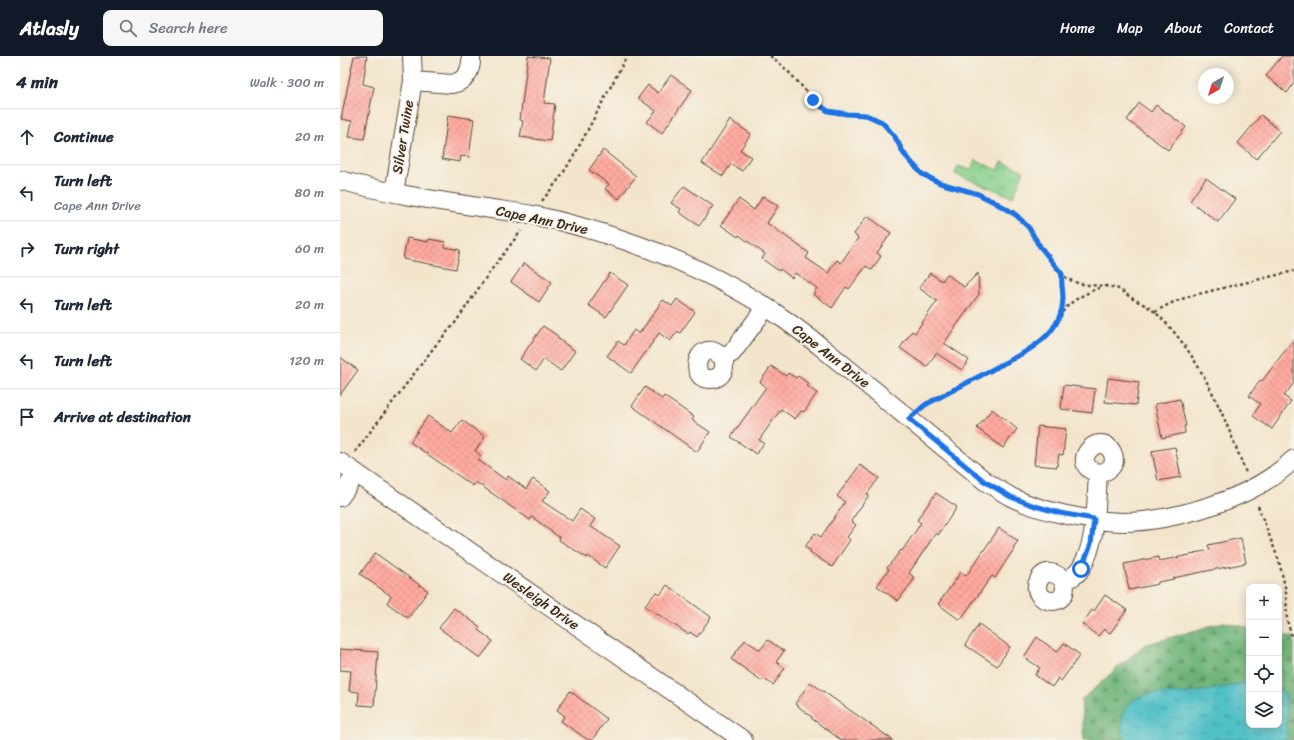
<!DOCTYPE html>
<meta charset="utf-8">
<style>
:root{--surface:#fff;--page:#f6f6f7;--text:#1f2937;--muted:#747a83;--line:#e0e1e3;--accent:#111827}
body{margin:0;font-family:Sriracha,sans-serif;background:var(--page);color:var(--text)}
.controls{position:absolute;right:12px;bottom:12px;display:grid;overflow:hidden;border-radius:8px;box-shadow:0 2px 10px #0003}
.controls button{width:36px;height:36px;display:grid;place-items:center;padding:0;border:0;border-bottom:1px solid var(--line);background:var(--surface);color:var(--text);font:20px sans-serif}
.compass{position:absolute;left:858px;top:12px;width:36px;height:36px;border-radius:50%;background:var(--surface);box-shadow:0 2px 10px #0003;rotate:219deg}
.stop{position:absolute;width:12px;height:12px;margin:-9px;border:3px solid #1a73e8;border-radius:50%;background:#fff}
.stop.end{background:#1a73e8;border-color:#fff;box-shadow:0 1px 4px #0008}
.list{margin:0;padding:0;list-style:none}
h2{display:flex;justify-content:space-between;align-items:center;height:52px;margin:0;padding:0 16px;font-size:17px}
h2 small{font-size:13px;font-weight:400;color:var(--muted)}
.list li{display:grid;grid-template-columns:26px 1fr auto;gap:12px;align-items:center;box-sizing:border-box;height:56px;padding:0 16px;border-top:1px solid var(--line)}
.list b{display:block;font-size:15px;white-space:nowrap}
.list p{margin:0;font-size:13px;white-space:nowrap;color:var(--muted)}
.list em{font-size:13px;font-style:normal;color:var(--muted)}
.icon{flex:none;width:22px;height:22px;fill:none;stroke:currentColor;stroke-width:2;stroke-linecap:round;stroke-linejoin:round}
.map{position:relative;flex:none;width:954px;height:684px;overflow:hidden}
header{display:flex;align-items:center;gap:24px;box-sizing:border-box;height:56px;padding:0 20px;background:var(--accent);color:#fff}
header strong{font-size:19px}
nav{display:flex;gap:22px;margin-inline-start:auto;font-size:14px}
.search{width:280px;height:36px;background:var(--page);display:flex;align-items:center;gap:10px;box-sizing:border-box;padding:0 14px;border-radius:8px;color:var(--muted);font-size:15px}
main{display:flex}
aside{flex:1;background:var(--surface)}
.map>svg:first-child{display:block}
.forest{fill:url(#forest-firs);stroke:#546e4a}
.park{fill:url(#park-crowns);stroke:#607c54}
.water{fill:url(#water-ripples);stroke:#467572}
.building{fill:url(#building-cross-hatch)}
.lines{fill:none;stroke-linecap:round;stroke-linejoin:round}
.minor-casing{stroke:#574638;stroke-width:20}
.path{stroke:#574638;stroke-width:2.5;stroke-dasharray:3 3;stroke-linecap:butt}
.minor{stroke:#fff;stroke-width:18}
.route{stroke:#1a73e8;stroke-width:5}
.labels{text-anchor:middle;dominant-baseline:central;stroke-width:3.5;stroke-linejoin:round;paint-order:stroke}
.street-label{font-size:14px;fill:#3b2a1e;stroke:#f7f3e8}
</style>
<header>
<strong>Atlasly</strong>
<div class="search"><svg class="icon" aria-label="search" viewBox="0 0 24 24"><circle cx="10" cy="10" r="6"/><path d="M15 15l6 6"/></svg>Search here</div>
<nav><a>Home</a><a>Map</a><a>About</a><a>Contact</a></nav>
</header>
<main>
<aside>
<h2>4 min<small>Walk · 300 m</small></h2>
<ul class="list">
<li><svg class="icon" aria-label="ahead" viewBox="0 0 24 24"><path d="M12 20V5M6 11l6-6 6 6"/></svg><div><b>Continue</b></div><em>20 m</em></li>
<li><svg class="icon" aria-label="left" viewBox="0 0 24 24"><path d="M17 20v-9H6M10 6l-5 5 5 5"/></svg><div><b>Turn left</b><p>Cape Ann Drive</p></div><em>80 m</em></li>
<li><svg class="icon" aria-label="right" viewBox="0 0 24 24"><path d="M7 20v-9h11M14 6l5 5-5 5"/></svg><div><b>Turn right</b></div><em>60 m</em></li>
<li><svg class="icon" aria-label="left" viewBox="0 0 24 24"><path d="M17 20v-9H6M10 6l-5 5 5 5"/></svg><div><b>Turn left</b></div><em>20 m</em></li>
<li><svg class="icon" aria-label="left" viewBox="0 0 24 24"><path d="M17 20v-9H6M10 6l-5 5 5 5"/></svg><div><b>Turn left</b></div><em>120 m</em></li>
<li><svg class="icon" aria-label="arrive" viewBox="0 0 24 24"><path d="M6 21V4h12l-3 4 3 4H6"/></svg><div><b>Arrive at destination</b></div></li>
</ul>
</aside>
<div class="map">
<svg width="954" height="684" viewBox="0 0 954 684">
<defs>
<pattern id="forest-firs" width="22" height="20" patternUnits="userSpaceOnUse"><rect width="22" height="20" fill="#6cb277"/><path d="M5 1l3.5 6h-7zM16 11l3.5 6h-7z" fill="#5a9161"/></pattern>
<pattern id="park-crowns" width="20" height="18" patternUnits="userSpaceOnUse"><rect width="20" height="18" fill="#86cf8b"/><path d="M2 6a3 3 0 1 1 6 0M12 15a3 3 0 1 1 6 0" fill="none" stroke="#6fa871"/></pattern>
<pattern id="water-ripples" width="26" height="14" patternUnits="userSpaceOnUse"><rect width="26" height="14" fill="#51c0c7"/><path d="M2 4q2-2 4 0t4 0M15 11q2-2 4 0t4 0" fill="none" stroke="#449ca1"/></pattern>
<pattern id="building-cross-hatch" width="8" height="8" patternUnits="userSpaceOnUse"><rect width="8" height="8" fill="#ffaaa1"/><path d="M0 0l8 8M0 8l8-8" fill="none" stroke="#db928a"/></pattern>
</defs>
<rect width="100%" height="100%" fill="#f7f3e8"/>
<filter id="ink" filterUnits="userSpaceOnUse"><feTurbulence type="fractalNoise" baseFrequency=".025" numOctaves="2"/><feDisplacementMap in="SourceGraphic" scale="8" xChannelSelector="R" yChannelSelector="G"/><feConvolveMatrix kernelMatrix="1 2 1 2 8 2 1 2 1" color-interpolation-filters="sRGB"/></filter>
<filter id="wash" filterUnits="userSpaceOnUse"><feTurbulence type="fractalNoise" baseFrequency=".012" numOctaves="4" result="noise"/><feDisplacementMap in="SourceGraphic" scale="16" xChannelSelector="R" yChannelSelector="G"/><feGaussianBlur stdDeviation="0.9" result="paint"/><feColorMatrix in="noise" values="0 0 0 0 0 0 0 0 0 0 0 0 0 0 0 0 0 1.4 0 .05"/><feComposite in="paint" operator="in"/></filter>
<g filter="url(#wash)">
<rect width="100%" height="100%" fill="#f3e5cc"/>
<path class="forest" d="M 884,566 L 909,572 L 909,669 L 939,669 L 939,578 L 954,581 L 954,684 L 744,684 L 741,644 L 804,589 Z"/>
<path class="park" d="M 635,104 L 658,114 L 662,106 L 684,115 L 673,141 L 615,118 L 618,110 L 631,114 Z"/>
<path class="water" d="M 909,626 L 909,669 L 939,669 L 939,631 L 945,639 L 947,658 L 947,684 L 786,684 C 781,676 781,670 782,660 C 783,656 785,653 788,650 C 801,632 829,639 848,637 C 869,635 889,630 909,626 Z"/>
<g id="blocks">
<path class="building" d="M 14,0 L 27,0 L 23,28 L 34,31 L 24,83 L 9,81 L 12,65 L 1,63 Z
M 188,0 L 210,2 L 204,47 L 215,48 L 210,85 L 180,81 L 183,65 L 180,64 Z
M 942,0 L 954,0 L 954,27 L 947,37 L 926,20 Z
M 331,19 L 352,34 L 322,77 L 307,66 L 316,55 L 298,42 L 308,29 L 318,37 Z
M 799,47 L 811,56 L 816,49 L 846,71 L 828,94 L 787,64 Z
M 108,59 L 134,63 L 129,101 L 121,100 L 120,106 L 102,103 Z
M 921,59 L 940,75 L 916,103 L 898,87 Z
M 390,64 L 411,78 L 400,94 L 411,101 L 402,115 L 391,108 L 383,120 L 362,107 Z
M 263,94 L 296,120 L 279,143 L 265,133 L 269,128 L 249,114 Z
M 866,122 L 895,143 L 878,166 L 850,145 Z
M 344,130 L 373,150 L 359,170 L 339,156 L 341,153 L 331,147 Z
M 423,140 L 438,150 L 427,167 L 469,197 L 466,202 L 488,217 L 497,204 L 501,207 L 518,182 L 514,178 L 527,160 L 551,177 L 537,197 L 541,200 L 532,214 L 526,210 L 509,233 L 506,231 L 492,252 L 473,238 L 477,232 L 455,217 L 452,222 L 440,213 L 439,215 L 422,203 L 425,198 L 399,179 L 398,181 L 381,169 L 399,143 L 414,154 Z
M 67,182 L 88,186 L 89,183 L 105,186 L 104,191 L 120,194 L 116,213 L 63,203 Z
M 184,207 L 212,226 L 199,246 L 171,226 Z
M 270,217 L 288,229 L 266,261 L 248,249 Z
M 590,217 L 602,225 L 607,218 L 624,231 L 638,217 L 639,238 L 604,287 L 629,304 L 622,314 L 596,297 L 587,311 L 560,292 L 572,275 L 575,277 L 597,245 L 579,232 Z
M 337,243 L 355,256 L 340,277 L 338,275 L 330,285 L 319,277 L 291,317 L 267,300 L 278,285 L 284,289 L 294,274 L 299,278 L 323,244 L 332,250 Z
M 203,270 L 218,280 L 217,282 L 235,295 L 221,315 L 204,303 L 196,315 L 180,303 Z
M 954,283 L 954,327 L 944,340 L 951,345 L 932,373 L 913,360 L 920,348 L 909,340 L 920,324 L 922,325 Z
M 0,301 L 18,314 L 0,339 Z
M 431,310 L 446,320 L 448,317 L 456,322 L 458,320 L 469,328 L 467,330 L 477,337 L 464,356 L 461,355 L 455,363 L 441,353 L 419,384 L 424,387 L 416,398 L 391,381 L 426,331 L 420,326 Z
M 768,322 L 799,326 L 796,349 L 765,346 Z
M 724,329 L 755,333 L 752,357 L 721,353 Z
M 305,331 L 322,343 L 324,340 L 354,361 L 352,364 L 370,376 L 357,396 L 292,350 Z
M 840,343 L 846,370 L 844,370 L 845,377 L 822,382 L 815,348 Z
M 652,353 L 677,373 L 663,392 L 637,372 Z
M 88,360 L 112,377 L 122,364 L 145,381 L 135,395 L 141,400 L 138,404 L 166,424 L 168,420 L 186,433 L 193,423 L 210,435 L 202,445 L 232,465 L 240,453 L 255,463 L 250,470 L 280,490 L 265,512 L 248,500 L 247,502 L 219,484 L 220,482 L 192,461 L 190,464 L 136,426 L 133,430 L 70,386 Z
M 698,370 L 726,373 L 723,399 L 719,398 L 717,411 L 694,409 Z
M 835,391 L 841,421 L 818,425 L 812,395 Z
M 520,409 L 539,422 L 527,438 L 529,439 L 511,465 L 516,469 L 507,481 L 510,484 L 492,511 L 470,496 L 471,495 L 465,491 L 475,477 L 481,481 L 505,446 L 497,440 Z
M 596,437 L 617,451 L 598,479 L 596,477 L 569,517 L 575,522 L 558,545 L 537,530 L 549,513 L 547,512 L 561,494 L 562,495 L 581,467 L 577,464 Z
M 659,472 L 678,485 L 673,492 L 674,493 L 655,522 L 652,520 L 620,564 L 598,548 L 621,516 L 626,520 Z
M 901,482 L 906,507 L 833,522 L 834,523 L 818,526 L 818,528 L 789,534 L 784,508 L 818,501 L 819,505 L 855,498 L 854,497 L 870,494 L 868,489 Z
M 35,497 L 88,535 L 68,562 L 47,547 L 51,540 L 20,518 Z
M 327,529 L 371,561 L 357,581 L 350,576 L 348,578 L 305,550 L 316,536 L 320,539 Z
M 765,539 L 787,554 L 770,577 L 764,573 L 758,580 L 742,568 L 752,554 L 754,555 Z
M 114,552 L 140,571 L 138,574 L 153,585 L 140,602 L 99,572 Z
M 639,568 L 670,591 L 657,610 L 625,589 Z
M 697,581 L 717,596 L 724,587 L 740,599 L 721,625 L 718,622 L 712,631 L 695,619 L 700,612 L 684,601 Z
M 405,584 L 420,594 L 428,584 L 444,595 L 436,606 L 445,612 L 433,629 L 424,623 L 422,625 L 391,603 Z
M 0,593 L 38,596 L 34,650 L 18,649 L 19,636 L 9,635 L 11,615 L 0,614 Z
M 470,626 L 524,664 L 553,684 L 501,684 L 471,662 L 472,661 L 455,648 Z
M 230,635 L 267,663 L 252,684 L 248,684 L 221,665 L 225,660 L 217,654 Z"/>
</g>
</g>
<g filter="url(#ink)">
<use href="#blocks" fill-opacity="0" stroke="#574638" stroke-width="1"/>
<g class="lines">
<defs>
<path id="minor" d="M 73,25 L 112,28 C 126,25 132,14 131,0
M 0,124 C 45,137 93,144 139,151 C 157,154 176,156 193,159 C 275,177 355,206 426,251 C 445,263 462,276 480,290 L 645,425 C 653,430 662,436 671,441 C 702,456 748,465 783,466 C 811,466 846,458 873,449 C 903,439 931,425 954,403
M 54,137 L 73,25 L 72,0
M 383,302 C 386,312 383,322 371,323 C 346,325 358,277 383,302 L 392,297 L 426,251
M 0,406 L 403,684
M 0,441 L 16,418
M 724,525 C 731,557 687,546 699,524 C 705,512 717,517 724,525 C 731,522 737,519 741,512 C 757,487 756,446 758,417 C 769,416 778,408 772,396 C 759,372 727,409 758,417"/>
</defs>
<use href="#minor" class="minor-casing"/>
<path class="path" d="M 430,0 C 440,7 449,16 457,25 C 467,35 475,50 488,55 C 505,61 530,55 543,67 C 558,81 566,105 582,118 C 591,125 605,128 616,131 C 637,137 660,145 677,159 C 696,175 704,201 722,218 C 734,230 751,229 766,230 C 769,231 773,231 776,232 C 781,234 786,238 790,241 C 798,246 809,250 816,257 C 861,299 884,360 906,417
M 202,145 L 222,119 L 236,96 L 287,0
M 722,256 L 723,241 L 721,227 L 722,218
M 815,256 L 829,248 L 850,240 L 954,215
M 581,352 C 594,341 611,334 627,327 C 651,315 677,303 699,287 C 710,279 714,269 721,258 C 730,244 747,237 761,231
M 15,396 L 95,290 L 115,267 L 149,217 L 181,175
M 918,450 L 939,505 L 946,535 L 947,564 L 951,578 L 954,584"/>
<use href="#minor" class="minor"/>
</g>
</g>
<g class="lines" filter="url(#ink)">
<path class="route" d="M 473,44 L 488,55 L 507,58 L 526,59 L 542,66 L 555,81 L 564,98 L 582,118 L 600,127 L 638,138 L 654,146 L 676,159 L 689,172 L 698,188 L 722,218 C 721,228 723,234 723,243 C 722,269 706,283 685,296 L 585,349 L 569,363 L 644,425 L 671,441 L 695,450 L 720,457 L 754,463 L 751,488 L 741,513"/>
</g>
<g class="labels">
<g class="street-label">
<text transform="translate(63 81) rotate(-81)">Silver Twine</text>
<text transform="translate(202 164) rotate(12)">Cape Ann Drive</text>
<text transform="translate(491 300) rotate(38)">Cape Ann Drive</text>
<text transform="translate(201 545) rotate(35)">Wesleigh Drive</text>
</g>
</g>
</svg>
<div class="controls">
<button>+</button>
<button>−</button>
<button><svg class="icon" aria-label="locate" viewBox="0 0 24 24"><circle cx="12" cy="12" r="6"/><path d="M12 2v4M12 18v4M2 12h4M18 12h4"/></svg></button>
<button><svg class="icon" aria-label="layers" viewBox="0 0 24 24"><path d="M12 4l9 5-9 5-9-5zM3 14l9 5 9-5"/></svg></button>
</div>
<svg class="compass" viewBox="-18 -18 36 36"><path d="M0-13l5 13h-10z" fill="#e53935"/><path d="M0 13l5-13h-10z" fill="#747a83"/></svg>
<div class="stop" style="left:741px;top:513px"></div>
<div class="stop end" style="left:473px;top:44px"></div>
</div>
</main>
